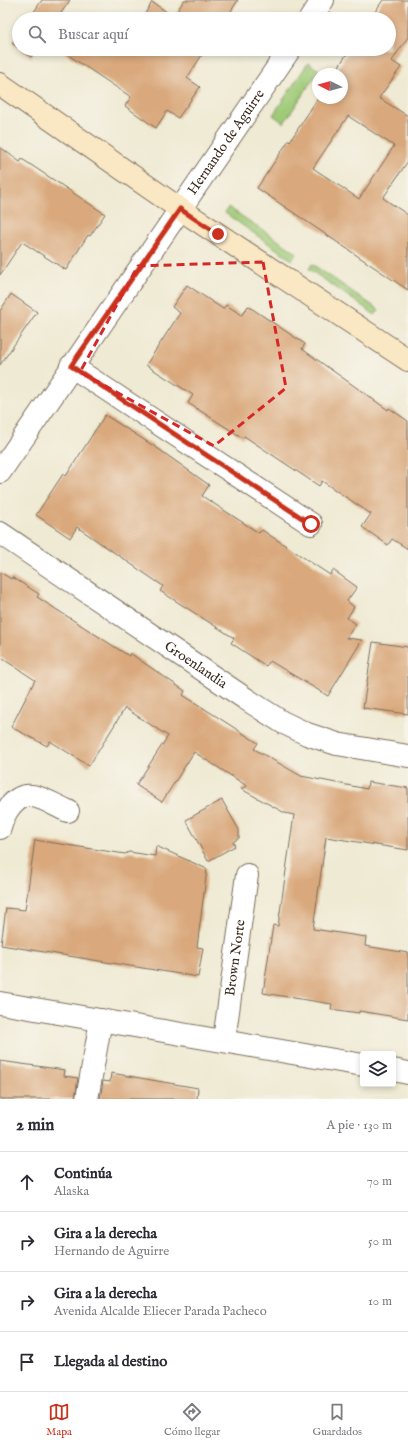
<!DOCTYPE html>
<html lang="es">
<meta charset="utf-8">
<style>
:root{--surface:#fff;--page:#f7f7f7;--text:#2b2b33;--muted:#7c7c81;--line:#e1e1e2;--accent:#c8321e}
body{margin:0;font-family:"IM FELL English",serif;background:var(--page);color:var(--text)}
.controls{position:absolute;right:12px;bottom:12px;display:grid;overflow:hidden;border-radius:4px;box-shadow:0 2px 6px #0003}
.controls button{width:36px;height:36px;display:grid;place-items:center;padding:0;border:0;border-bottom:1px solid var(--line);background:var(--surface);color:var(--text);font:20px sans-serif}
.compass{position:absolute;left:312px;top:68px;width:36px;height:36px;border-radius:50%;background:var(--surface);box-shadow:0 2px 6px #0003;rotate:276deg}
.stop{position:absolute;width:12px;height:12px;margin:-9px;border:3px solid #c8321e;border-radius:50%;background:#fff}
.stop.end{background:#c8321e;border-color:#fff;box-shadow:0 1px 4px #0008}
.list{margin:0;padding:0;list-style:none}
h2{display:flex;justify-content:space-between;align-items:center;height:52px;margin:0;padding:0 16px;font-size:17px}
h2 small{font-size:13px;font-weight:400;color:var(--muted)}
.list li{display:grid;grid-template-columns:26px 1fr auto;gap:12px;align-items:center;box-sizing:border-box;height:60px;padding:0 16px;border-top:1px solid var(--line)}
.list b{display:block;font-size:15px;white-space:nowrap}
.list p{margin:0;font-size:13px;white-space:nowrap;color:var(--muted)}
.list em{font-size:13px;font-style:normal;color:var(--muted)}
.icon{flex:none;width:22px;height:22px;fill:none;stroke:currentColor;stroke-width:2;stroke-linecap:round;stroke-linejoin:round}
.map{position:relative;flex:none;width:408px;height:1099px;overflow:hidden}
.search{position:absolute;background:var(--surface);box-shadow:0 2px 6px #0003;left:12px;right:12px;top:12px;height:44px;display:flex;align-items:center;gap:10px;box-sizing:border-box;padding:0 14px;border-radius:22px;color:var(--muted);font-size:15px}
.sheet{height:292px;background:var(--surface)}
nav{display:flex;justify-content:space-around;align-items:center;box-sizing:border-box;height:56px;border-top:1px solid var(--line);background:var(--surface);font-size:11px;color:var(--muted)}
nav a{display:grid;justify-items:center;gap:2px}
nav .on{color:var(--accent)}
.map>svg:first-child{display:block}
.green{fill:#9fcb78;stroke:#6d7a4b}
.building{fill:#d9a87b;fill-rule:evenodd}
.lines{fill:none;stroke-linecap:round;stroke-linejoin:round}
.minor-casing{stroke:#7a6d5d;stroke-width:24}
.tertiary-casing{stroke:#7a6d5d;stroke-width:24}
.secondary-casing{stroke:#7a6d5d;stroke-width:24}
.minor{stroke:#fff;stroke-width:22}
.tertiary{stroke:#fff;stroke-width:22}
.secondary{stroke:#fae7c3;stroke-width:22}
.route{stroke:#c8321e;stroke-width:5}
.marked{fill:none;stroke:#d62828;stroke-width:3;stroke-dasharray:8 5;stroke-linejoin:round}
.labels{text-anchor:middle;dominant-baseline:central;stroke-width:3.5;stroke-linejoin:round;paint-order:stroke}
.street-label{font-size:14px;fill:#3b2a1e;stroke:#f7f3e8}
</style>
<div class="map">
<svg width="408" height="1099" viewBox="0 0 408 1099">
<rect width="100%" height="100%" fill="#f7f3e8"/>
<filter id="ink" filterUnits="userSpaceOnUse"><feTurbulence type="fractalNoise" baseFrequency=".025" numOctaves="2"/><feDisplacementMap in="SourceGraphic" scale="8" xChannelSelector="R" yChannelSelector="G"/><feConvolveMatrix kernelMatrix="1 2 1 2 8 2 1 2 1" color-interpolation-filters="sRGB"/></filter>
<filter id="wash" filterUnits="userSpaceOnUse"><feTurbulence type="fractalNoise" baseFrequency=".012" numOctaves="4" result="noise"/><feDisplacementMap in="SourceGraphic" scale="16" xChannelSelector="R" yChannelSelector="G"/><feGaussianBlur stdDeviation="0.9" result="paint"/><feColorMatrix in="noise" values="0 0 0 0 0 0 0 0 0 0 0 0 0 0 0 0 0 1.4 0 .05"/><feComposite in="paint" operator="in"/></filter>
<g filter="url(#wash)">
<rect width="100%" height="100%" fill="#efead3"/>
<path class="green" d="M 308,63 L 319,70 L 284,123 L 273,115 Z
M 228,207 L 297,253 L 292,260 L 225,213 Z
M 312,264 L 379,310 L 375,315 L 309,269 Z"/>
<g id="blocks">
<path class="building" d="M 42,0 L 70,0 L 57,19 L 29,19 Z
M 184,0 L 238,0 L 226,19 L 142,19 L 152,2 L 174,17 Z
M 383,0 L 408,0 L 408,37 L 392,61 L 401,67 L 379,98 L 408,116 L 408,161 L 383,198 L 408,215 L 408,290 L 257,188 L 289,140 L 290,141 L 318,98 L 342,98 L 342,74 L 334,74 L 350,49 L 389,49 L 389,19 L 370,19 ZM 348,116 L 394,146 L 359,199 L 313,168 Z
M 19,33 L 19,48 L 12,43 Z
M 20,49 L 37,49 L 31,57 Z
M 59,49 L 206,49 L 187,78 L 200,87 L 178,118 L 167,111 L 156,128 L 125,106 L 131,97 Z
M 0,147 L 20,162 L 22,159 L 105,214 L 90,236 L 88,235 L 66,270 L 22,242 L 0,275 Z
M 187,285 L 223,309 L 226,305 L 242,315 L 248,306 L 305,344 L 302,349 L 388,410 L 389,408 L 408,421 L 408,549 L 392,539 L 388,545 L 362,527 L 371,514 L 322,481 L 319,486 L 244,436 L 243,438 L 188,403 L 193,395 L 146,365 L 180,313 L 172,307 Z
M 11,294 L 37,312 L 0,365 L 0,311 Z
M 105,415 L 160,450 L 209,485 L 202,496 L 259,533 L 262,530 L 330,575 L 333,570 L 357,587 L 347,601 L 354,607 L 347,618 L 356,624 L 346,638 L 362,640 L 328,696 L 270,661 L 266,666 L 231,643 L 234,638 L 160,591 L 163,586 L 77,527 L 70,538 L 36,515 L 63,474 L 66,476 Z
M 0,572 L 11,579 L 12,577 L 39,594 L 37,597 L 129,656 L 130,653 L 147,665 L 185,691 L 183,695 L 258,743 L 254,749 L 301,776 L 367,789 L 368,782 L 408,788 L 408,850 L 326,837 L 313,929 L 366,937 L 365,946 L 408,953 L 408,1019 L 359,1011 L 359,1013 L 331,1009 L 332,1004 L 263,993 L 273,925 L 278,926 L 294,815 L 285,813 L 241,789 L 247,786 L 194,752 L 162,802 L 136,785 L 168,736 L 125,708 L 89,766 L 50,741 L 47,746 L 11,727 L 35,680 L 0,657 Z
M 373,642 L 408,647 L 408,714 L 363,708 Z
M 222,800 L 239,830 L 239,838 L 233,842 L 235,846 L 208,861 L 186,820 Z
M 35,840 L 125,854 L 129,852 L 155,856 L 156,846 L 207,869 L 197,947 L 203,948 L 198,977 L 1,945 L 6,908 L 25,910 Z
M 0,1061 L 65,1070 L 64,1076 L 78,1078 L 75,1099 L 0,1099 Z
M 111,1073 L 198,1088 L 197,1099 L 100,1099 L 103,1081 L 110,1082 Z"/>
</g>
</g>
<g filter="url(#ink)">
<use href="#blocks" fill-opacity="0" stroke="#7a6d5d" stroke-width="1"/>
<g class="lines">
<defs>
<g id="minor">
<path d="M 71,366 L 311,524"/>
<path id="s1" d="M 0,533 L 246,699 L 282,722 L 307,734 L 337,744 L 408,756"/>
<path d="M 0,828 C 4,813 14,793 33,796 C 44,798 58,807 68,811"/>
<path d="M 0,1003 L 363,1065"/>
<path id="s2" d="M 224,1040 L 247,875"/>
<path d="M 393,1070 L 408,1073"/>
<path d="M 87,1099 L 101,1020"/>
</g>
<g id="tertiary">
<path d="M 310,19 L 323,0"/>
<path id="s3" d="M 0,472 L 290,49"/>
</g>
<path id="secondary" d="M 0,84 L 180,209 L 408,360"/>
</defs>
<use href="#minor" class="minor-casing"/>
<use href="#tertiary" class="tertiary-casing"/>
<use href="#secondary" class="secondary-casing"/>
<use href="#minor" class="minor"/>
<use href="#tertiary" class="tertiary"/>
<use href="#secondary" class="secondary"/>
</g>
</g>
<g class="lines" filter="url(#ink)">
<path class="route" d="M 218,234 L 180,209 L 71,366 L 311,524"/>
</g>
<path class="marked" d="M 263,262 L 286,388 L 214,446 L 80,372 L 138,266 Z"/>
<g class="labels">
<g class="street-label">
<text stroke="none"><textPath href="#s3" startOffset="400">Hernando de Aguirre</textPath></text>
<text stroke="none"><textPath href="#s1" startOffset="236">Groenlandia</textPath></text>
<text stroke="none"><textPath href="#s2" startOffset="83">Brown Norte</textPath></text>
</g>
</g>
</svg>
<div class="controls">
<button><svg class="icon" aria-label="layers" viewBox="0 0 24 24"><path d="M12 4l9 5-9 5-9-5zM3 14l9 5 9-5"/></svg></button>
</div>
<svg class="compass" viewBox="-18 -18 36 36"><path d="M0-13l5 13h-10z" fill="#e53935"/><path d="M0 13l5-13h-10z" fill="#7c7c81"/></svg>
<div class="stop" style="left:311px;top:524px"></div>
<div class="stop end" style="left:218px;top:234px"></div>
<div class="search"><svg class="icon" aria-label="search" viewBox="0 0 24 24"><circle cx="10" cy="10" r="6"/><path d="M15 15l6 6"/></svg>Buscar aquí</div>
</div>
<section class="sheet">
<h2>2 min<small>A pie · 130 m</small></h2>
<ul class="list">
<li><svg class="icon" aria-label="ahead" viewBox="0 0 24 24"><path d="M12 20V5M6 11l6-6 6 6"/></svg><div><b>Continúa</b><p>Alaska</p></div><em>70 m</em></li>
<li><svg class="icon" aria-label="right" viewBox="0 0 24 24"><path d="M7 20v-9h11M14 6l5 5-5 5"/></svg><div><b>Gira a la derecha</b><p>Hernando de Aguirre</p></div><em>50 m</em></li>
<li><svg class="icon" aria-label="right" viewBox="0 0 24 24"><path d="M7 20v-9h11M14 6l5 5-5 5"/></svg><div><b>Gira a la derecha</b><p>Avenida Alcalde Eliecer Parada Pacheco</p></div><em>10 m</em></li>
<li><svg class="icon" aria-label="arrive" viewBox="0 0 24 24"><path d="M6 21V4h12l-3 4 3 4H6"/></svg><div><b>Llegada al destino</b></div></li>
</ul>
</section>
<nav>
<a class="on"><svg class="icon" aria-label="map" viewBox="0 0 24 24"><path d="M3 6l6-2 6 2 6-2v14l-6 2-6-2-6 2zM9 4v14M15 6v14"/></svg>Mapa</a>
<a><svg class="icon" aria-label="directions" viewBox="0 0 24 24"><path d="M12 3l9 9-9 9-9-9zM9 14v-3h6M13 9l2 2-2 2"/></svg>Cómo llegar</a>
<a><svg class="icon" aria-label="saved" viewBox="0 0 24 24"><path d="M7 4h10v16l-5-4-5 4z"/></svg>Guardados</a>
</nav>
